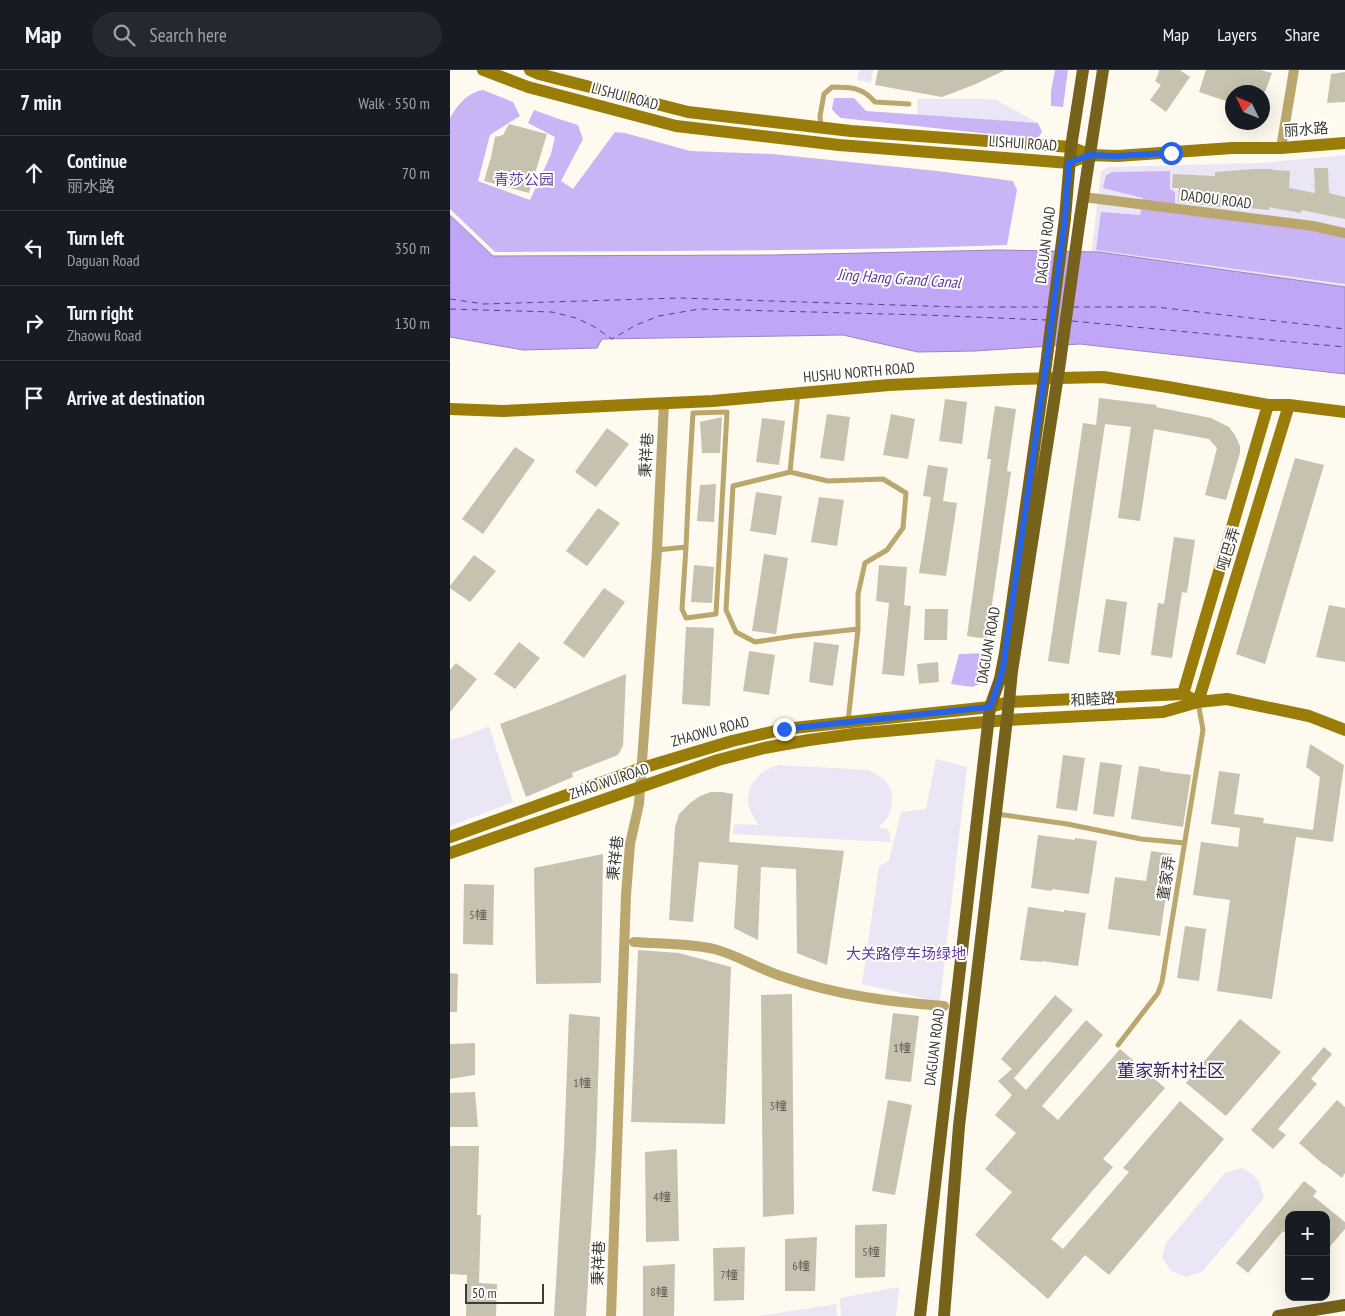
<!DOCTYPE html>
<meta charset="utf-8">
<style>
:root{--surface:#171b24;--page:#242831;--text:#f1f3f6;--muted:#9ea1a6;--line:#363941}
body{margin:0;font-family:"PT Sans Narrow","Noto Sans SC",sans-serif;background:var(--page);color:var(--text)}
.controls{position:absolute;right:15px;bottom:15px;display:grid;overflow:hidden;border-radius:10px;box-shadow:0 5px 20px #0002}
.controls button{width:45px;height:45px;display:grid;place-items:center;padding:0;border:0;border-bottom:1px solid var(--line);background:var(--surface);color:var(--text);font:25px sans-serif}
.compass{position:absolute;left:775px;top:15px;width:45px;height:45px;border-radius:50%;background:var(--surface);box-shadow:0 5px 20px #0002;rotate:313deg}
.scale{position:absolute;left:15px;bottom:12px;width:79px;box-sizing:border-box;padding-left:5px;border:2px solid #3e3b34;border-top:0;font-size:14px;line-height:18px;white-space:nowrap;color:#3e3b34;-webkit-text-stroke:4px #fff;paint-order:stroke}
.stop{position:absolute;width:15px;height:15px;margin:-11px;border:4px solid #2563eb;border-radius:50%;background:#fff}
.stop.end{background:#2563eb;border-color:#fff;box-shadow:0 1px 5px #0008}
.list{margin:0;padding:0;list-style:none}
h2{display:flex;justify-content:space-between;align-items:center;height:65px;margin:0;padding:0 20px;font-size:21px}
h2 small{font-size:16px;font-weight:400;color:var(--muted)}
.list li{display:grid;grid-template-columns:32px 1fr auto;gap:15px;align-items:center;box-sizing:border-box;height:75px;padding:0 20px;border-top:1px solid var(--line)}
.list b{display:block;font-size:19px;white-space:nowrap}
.list p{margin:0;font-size:16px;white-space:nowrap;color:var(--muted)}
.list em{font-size:16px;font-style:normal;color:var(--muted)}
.icon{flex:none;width:28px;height:28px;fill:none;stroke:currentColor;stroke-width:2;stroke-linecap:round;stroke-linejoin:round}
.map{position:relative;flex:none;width:895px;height:1246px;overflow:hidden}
header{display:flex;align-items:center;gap:30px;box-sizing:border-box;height:70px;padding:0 25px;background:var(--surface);border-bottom:1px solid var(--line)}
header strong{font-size:24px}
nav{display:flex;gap:28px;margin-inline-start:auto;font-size:18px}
.search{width:350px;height:45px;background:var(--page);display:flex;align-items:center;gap:12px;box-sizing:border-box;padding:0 18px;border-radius:28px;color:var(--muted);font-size:19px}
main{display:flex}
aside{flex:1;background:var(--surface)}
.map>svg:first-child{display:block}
.green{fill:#eae6f5}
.forest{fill:#c9b4f6}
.water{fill:#c1a6f8;stroke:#9a86bd}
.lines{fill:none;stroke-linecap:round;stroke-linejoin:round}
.ferry{stroke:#5f3a97;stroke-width:1;stroke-dasharray:6 5;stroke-linecap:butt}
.building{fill:#c7c1af}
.lane{stroke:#baa76d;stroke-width:5}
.street{stroke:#baa76d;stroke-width:10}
.secondary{stroke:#9a7d08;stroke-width:12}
.primary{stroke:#77621c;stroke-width:12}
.primary-bridge{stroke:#77621c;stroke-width:12}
.route{stroke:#2563eb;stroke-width:6}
.labels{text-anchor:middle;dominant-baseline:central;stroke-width:4;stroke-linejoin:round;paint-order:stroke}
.number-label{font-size:12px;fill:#605c53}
.street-label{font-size:15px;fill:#3e3b34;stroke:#fff}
.park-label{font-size:15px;fill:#623c9a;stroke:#fff}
.water-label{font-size:16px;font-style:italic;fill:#5f3a97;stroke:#fff}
.quarter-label{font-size:18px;fill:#3a245e;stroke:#fff}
</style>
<header>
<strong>Map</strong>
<div class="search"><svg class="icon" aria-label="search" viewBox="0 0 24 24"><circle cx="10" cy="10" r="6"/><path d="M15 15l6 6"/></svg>Search here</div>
<nav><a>Map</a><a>Layers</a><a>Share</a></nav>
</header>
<main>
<aside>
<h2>7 min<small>Walk · 550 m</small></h2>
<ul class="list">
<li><svg class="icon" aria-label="ahead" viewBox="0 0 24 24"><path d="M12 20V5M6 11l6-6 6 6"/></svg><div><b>Continue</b><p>丽水路</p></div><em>70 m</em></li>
<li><svg class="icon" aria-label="left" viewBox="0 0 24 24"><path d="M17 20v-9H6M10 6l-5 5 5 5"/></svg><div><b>Turn left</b><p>Daguan Road</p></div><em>350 m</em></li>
<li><svg class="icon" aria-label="right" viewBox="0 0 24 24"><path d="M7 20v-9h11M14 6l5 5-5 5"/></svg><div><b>Turn right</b><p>Zhaowu Road</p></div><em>130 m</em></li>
<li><svg class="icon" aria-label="arrive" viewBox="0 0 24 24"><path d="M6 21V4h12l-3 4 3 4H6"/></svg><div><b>Arrive at destination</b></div></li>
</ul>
</aside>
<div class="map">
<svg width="895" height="1246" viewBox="0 0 895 1246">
<rect width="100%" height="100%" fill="#fefaef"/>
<path class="green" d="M 409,0 L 423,0 L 421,13 L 407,10 Z
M 468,29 L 534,29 L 546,30 L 588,53 L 467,45 Z
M 895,85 L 895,222 L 641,187 L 651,102 L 657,97 L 812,93 Z
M 39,656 L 63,732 L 0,756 L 0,670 L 15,666 Z
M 486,689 L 517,697 L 490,932 L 412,914 L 429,796 L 439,791 L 451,742 L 476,739 Z
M 329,695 L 418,700 C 433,707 444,715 442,733 C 440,745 438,748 429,757 L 439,760 L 441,772 L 283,764 L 284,754 L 309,755 C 305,749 301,744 299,737 C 294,717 310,699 329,695 Z
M 792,1098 C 809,1107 809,1110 814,1128 L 752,1202 L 736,1207 L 721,1201 L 712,1188 L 716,1173 L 775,1103 Z
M 449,1217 L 446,1246 L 391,1246 L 390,1228 Z
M 386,1234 L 387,1246 L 308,1246 Z"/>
<path class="forest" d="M 605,0 L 618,0 L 613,37 L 601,36 L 601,21 Z
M 33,20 L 63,32 L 70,46 L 40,65 L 28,111 L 80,130 L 101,84 L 105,67 L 78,53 L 84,40 L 109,49 L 128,55 L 133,69 L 111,111 L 123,119 L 165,62 L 175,63 L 240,81 L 322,84 L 487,101 L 563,111 L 567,120 L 557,175 C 387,181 216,181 45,182 L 0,139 L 0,48 C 7,35 18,22 33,20 Z
M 384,28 L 404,28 L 416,41 L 588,53 L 592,62 L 587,69 L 391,48 L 386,44 L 382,39 Z
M 720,101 L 720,119 L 725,122 L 725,142 L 860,159 L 895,166 L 895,214 L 646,180 L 651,142 L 690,145 L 693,128 L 653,118 L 656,105 L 663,102 Z
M 539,583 L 533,606 L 530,614 L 522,617 L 501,614 L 509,584 Z"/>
<path class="water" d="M 0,145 L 43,186 L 323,185 L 549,180 L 649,182 L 895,217 L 895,304 L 630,274 L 525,281 L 468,282 L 393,265 L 152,269 L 147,278 L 73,280 L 0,267 Z"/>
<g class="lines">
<path class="ferry" d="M 0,229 L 34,234 L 230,228 L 507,237 L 599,237
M 623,237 L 706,237 L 895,259
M 0,239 L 102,242 L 126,248 L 143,256 L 162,269 L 186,255 L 209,246 L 249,239 L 475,245 L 596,250
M 622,251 L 895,277"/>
</g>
<path class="building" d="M 428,0 L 555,0 L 526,14 L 492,27 L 425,15 Z
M 709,0 L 730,0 L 740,7 L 716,42 L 700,30 L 711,15 L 705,11 L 708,5 Z
M 756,0 L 810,0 L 822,3 L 815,22 L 782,22 L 782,33 L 749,22 Z
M 895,2 L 895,32 L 877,33 L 881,4 Z
M 59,54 L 97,64 L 79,123 L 34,111 L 41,87 L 45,67 L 53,65 Z
M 864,98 L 878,98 L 879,123 L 895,127 L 895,149 L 851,140 L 851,143 L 819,137 L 819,140 L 798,138 L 798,140 L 772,135 L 772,137 L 728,132 L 729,118 L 722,118 L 723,104 L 765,106 L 765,102 L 804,99 L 822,99 L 822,100 L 840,101 L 839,118 L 865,123 Z
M 649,328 L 707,335 L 706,337 L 761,348 L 779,357 L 785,365 L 790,376 L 790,383 L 776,430 L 755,425 L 767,378 L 759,369 L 704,359 L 690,451 L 668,448 L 681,357 L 655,354 L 619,594 L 598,591 L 633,353 L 646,355 Z
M 495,329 L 517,332 L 512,374 L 489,371 Z
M 545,336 L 566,339 L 557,401 L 561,402 L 537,569 L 517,566 L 541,389 L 537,389 Z
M 377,344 L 400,347 L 394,391 L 370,388 Z
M 441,344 L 465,349 L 458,389 L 433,385 Z
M 272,347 L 270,383 L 252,383 L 250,352 Z
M 312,348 L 335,351 L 329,395 L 306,392 Z
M 157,358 L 179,374 L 146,417 L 125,402 Z
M 65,377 L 85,390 L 33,464 L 12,449 Z
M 845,388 L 874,395 L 815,594 L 786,584 Z
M 478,395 L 498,398 L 493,431 L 507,433 L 496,506 L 469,503 L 481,427 L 473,426 Z
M 266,414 L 264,452 L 247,451 L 250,415 Z
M 306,422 L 332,426 L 326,465 L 300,461 Z
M 369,427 L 394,430 L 387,476 L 361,472 Z
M 148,438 L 170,453 L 137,496 L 116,481 Z
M 724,467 L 745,470 L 737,523 L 732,522 L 722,588 L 701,585 L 708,533 L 714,534 Z
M 314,484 L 338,488 L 326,564 L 302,561 Z
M 24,485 L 46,501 L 20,532 L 0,518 L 0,516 Z
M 244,495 L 264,497 L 262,533 L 241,532 Z
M 429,495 L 457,497 L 454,535 L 461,536 L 454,606 L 432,604 L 439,533 L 426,531 Z
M 154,518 L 175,532 L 134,588 L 113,573 Z
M 656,529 L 677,532 L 670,585 L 648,582 Z
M 879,535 L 895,538 L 895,592 L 866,587 Z
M 475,539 L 498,539 L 497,570 L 474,570 Z
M 236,557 L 264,558 L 260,636 L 232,634 Z
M 69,572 L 90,588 L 65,619 L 44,604 Z
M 364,572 L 389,575 L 383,616 L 359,612 Z
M 299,581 L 325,585 L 319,625 L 293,621 Z
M 488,592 L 489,612 L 469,614 L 467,594 Z
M 6,593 L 27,609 L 0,642 L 0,600 Z
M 176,604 L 173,676 L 168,685 L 122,703 L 123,707 L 76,727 L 50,654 L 101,635 Z
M 860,674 L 894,695 L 883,772 L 846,767 L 822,929 L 767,921 L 780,830 L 743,825 L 751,772 L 788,777 L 790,758 L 761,754 L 769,701 L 790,704 L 784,744 L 814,748 L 813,753 L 863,760 L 870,707 L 856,697 Z
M 613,685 L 635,688 L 627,741 L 606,738 Z
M 650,692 L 672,695 L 664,747 L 643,744 Z
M 689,696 L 710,699 L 710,701 L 741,705 L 733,757 L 681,749 Z
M 261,722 L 272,722 L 283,724 L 279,772 L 394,781 L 377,895 L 347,883 L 346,799 L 311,797 L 308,870 L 284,858 L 288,795 L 249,792 L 243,852 L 219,850 L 225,757 L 229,744 L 240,733 L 250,726 Z
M 588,765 L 625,770 L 625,768 L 647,771 L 639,824 L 602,819 L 602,821 L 581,818 Z
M 701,781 L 722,784 L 710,866 L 658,859 L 665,807 L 696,811 Z
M 153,784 L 151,913 L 86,914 L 84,798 Z
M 14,814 L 44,815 L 43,875 L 13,874 Z
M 578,837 L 614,842 L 614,840 L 636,843 L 628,896 L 592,891 L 592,892 L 570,890 Z
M 735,856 L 756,859 L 749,911 L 727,908 Z
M 188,880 L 229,883 L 281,897 L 275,1054 L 181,1052 Z
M 0,903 L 8,904 L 7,942 L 0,942 Z
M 342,924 L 344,1144 L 313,1147 L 311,925 Z
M 605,925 L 623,940 L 564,1008 L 576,1020 L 636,950 L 653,965 L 592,1036 L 608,1050 L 670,979 L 715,1018 L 653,1089 L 663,1097 L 601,1169 L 613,1179 L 679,1102 L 673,1098 L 730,1031 L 774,1069 L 659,1205 L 635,1185 L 598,1229 L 525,1165 L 562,1122 L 535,1099 L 566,1063 L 545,1045 L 562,1025 L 548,1011 L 562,999 L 551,989 Z
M 443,943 L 469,946 L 461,1012 L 435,1009 Z
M 119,944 L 150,947 L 146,1078 L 136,1246 L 104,1246 L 114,1078 Z
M 790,949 L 831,982 L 776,1046 L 736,1013 Z
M 25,973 L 25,1005 L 0,1009 L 0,974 Z
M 874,977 L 882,984 L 861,1009 L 867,1014 L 828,1059 L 836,1065 L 823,1079 L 801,1060 Z
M 25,1022 L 28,1057 L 0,1057 L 0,1023 Z
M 438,1030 L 462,1035 L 445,1125 L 422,1121 Z
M 887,1030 L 895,1037 L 895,1103 L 892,1108 L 874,1094 L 874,1095 L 849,1073 Z
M 0,1076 L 29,1076 L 27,1145 L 31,1145 L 29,1213 L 47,1214 L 46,1246 L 16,1246 L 17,1205 L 0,1204 Z
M 227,1079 L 229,1171 L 196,1172 L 195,1082 Z
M 854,1111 L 867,1121 L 863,1126 L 895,1152 L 895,1159 L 876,1181 L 876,1145 L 839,1145 L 839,1166 L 833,1161 L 798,1203 L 786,1193 Z
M 437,1154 L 435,1207 L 405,1208 L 405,1155 Z
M 367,1167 L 365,1221 L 335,1221 L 335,1169 Z
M 295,1177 L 294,1230 L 264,1231 L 263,1178 Z
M 225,1194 L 224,1246 L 193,1246 L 193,1196 Z"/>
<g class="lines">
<path class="lane" d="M 371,58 L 370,46 L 374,24 L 382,17 C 400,17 412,17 425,32 L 459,34
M 340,402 L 348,323
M 207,480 L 236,477 L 232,539 L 236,548 L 266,544 L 277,342 L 243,343 L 239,410 L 236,477
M 398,652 L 408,559 L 408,524 L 415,493 L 437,480 L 453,458 L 456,423 L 433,409 L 378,411 L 340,402 L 283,416 L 276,540 L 286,562 L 305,572 L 344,566 L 408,559
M 547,744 L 617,754 L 691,769 L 735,773
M 668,975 L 708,923 L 712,912 L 753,660 L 748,632"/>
<path class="street" d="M 831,78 L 844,0
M 633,127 L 863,156 L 895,163
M 184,872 C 210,874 238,873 264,879 C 288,885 310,900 334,907 C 386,925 440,932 494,936
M 161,1246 L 176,825 L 180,774 L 189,734 L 207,480 L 214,333"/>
<path class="secondary" d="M 33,0 L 78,17 L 226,56 L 389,75 L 619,93 L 640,85
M 80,0 L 89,4 L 238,42 L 401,61 L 621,77 L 640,85 L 667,86 L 782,78 L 831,78 L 895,73
M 0,339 L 53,341 L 197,334 L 263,331 L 439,315 L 567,309 L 653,307 L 718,317 L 818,335 L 839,335 L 895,342
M 733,624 L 818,335
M 748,632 L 839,335
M 0,767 L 192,698 L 282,671 L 334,659 L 540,637 L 559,632 L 733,624 L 748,632
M 0,783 L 268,690 L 314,678 L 359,670 L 403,664 L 557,650 L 713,642 L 748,632 L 777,629 L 859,646 L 895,660"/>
<path class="primary" d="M 615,148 L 621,77 L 633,0
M 630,148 L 653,0
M 470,1246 L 540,637 L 550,609 L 555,583
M 494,1246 L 509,1056 L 559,632 L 562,601 L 565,582
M 828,1246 L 895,1235"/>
<path class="primary-bridge" d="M 565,582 L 609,299 L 630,148
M 555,583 L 596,295 L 615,148"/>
</g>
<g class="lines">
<path class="route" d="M 334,659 L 540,637 L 550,609 L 553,597 L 596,295 L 615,148 L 619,93 L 640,85 L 667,86 L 721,83"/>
</g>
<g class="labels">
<g class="number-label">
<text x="28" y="844">5幢</text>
<text x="452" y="977">1幢</text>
<text x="132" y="1012">1幢</text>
<text x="328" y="1035">3幢</text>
<text x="212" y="1126">4幢</text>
<text x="421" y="1181">5幢</text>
<text x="351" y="1195">6幢</text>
<text x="279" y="1204">7幢</text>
<text x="209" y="1221">8幢</text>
</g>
<g class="street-label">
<text transform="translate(175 26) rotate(15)">LISHUI ROAD</text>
<text transform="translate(856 59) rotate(-4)">丽水路</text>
<text transform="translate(573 73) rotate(4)">LISHUI ROAD</text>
<text transform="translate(766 129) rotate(7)">DADOU ROAD</text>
<text transform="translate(595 175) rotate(-83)">DAGUAN ROAD</text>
<text transform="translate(409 302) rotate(-5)">HUSHU NORTH ROAD</text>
<text transform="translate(196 385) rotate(-87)">秉祥巷</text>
<text transform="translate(778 479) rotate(-73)">哑巴弄</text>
<text transform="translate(538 575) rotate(-80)">DAGUAN ROAD</text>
<text transform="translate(643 629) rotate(-3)">和睦路</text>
<text transform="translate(260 661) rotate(-15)">ZHAOWU ROAD</text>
<text transform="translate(159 711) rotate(-19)">ZHAO WU ROAD</text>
<text transform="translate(165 788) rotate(-84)">秉祥巷</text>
<text transform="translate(716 808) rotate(-81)">董家弄</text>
<text transform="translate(484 977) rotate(-83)">DAGUAN ROAD</text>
<text transform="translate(148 1193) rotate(-88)">秉祥巷</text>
</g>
<g class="park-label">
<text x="74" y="109">青莎公园</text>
<text x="456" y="883">大关路停车场绿地</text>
</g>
<g class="water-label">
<text transform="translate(449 208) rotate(4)">Jing Hang Grand Canal</text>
</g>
<g class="quarter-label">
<text x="721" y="1000">董家新村社区</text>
</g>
</g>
</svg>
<div class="controls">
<button>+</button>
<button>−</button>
</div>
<svg class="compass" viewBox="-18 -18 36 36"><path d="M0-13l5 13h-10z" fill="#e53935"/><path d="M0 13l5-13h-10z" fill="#9ea1a6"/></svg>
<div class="scale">50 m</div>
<div class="stop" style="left:721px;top:83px"></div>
<div class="stop end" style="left:334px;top:659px"></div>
</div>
</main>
